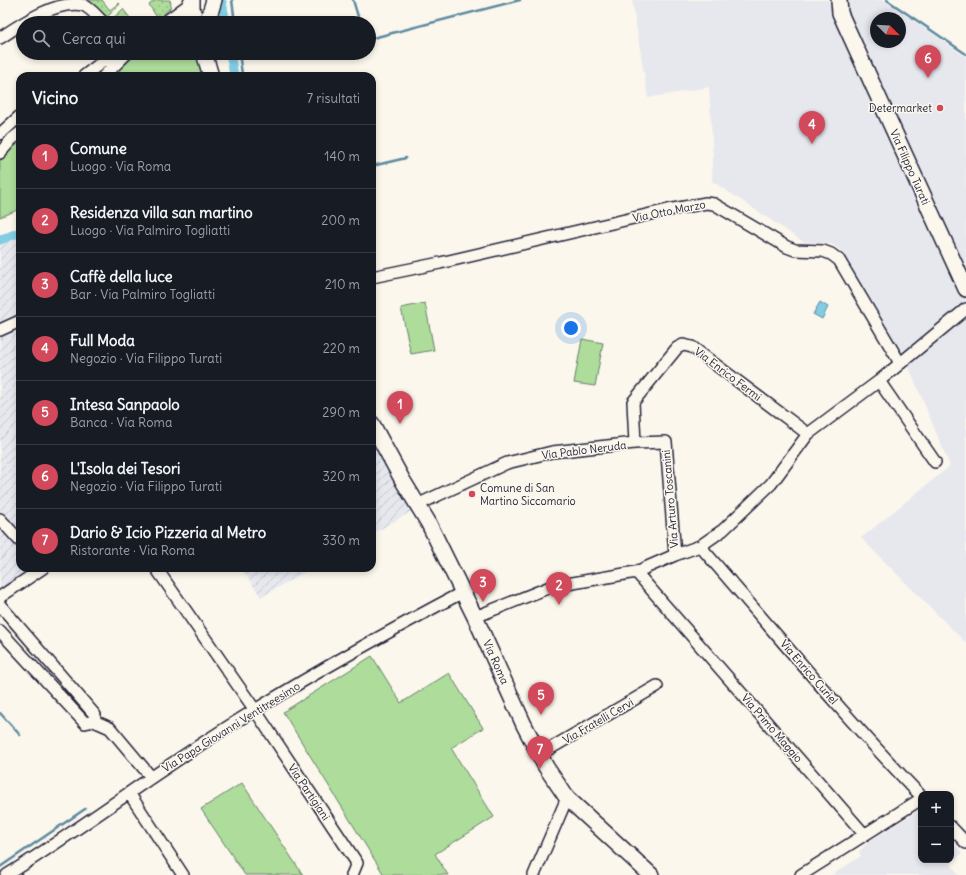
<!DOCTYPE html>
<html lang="it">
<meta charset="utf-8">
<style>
:root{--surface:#171b24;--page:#20242c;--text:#f1f3f6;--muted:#9ea1a6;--line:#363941;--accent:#d1495b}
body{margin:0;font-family:Delius,sans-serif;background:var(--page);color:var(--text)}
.controls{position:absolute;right:12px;bottom:12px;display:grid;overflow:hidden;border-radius:8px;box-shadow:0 2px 6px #0003}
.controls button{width:36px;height:36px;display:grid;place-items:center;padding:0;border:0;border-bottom:1px solid var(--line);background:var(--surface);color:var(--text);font:20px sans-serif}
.compass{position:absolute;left:870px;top:12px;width:36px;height:36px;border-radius:50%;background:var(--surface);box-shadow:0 2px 6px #0003;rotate:114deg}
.you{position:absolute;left:571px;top:328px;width:14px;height:14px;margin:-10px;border:3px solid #fff;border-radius:50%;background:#1a73e8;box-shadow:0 0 0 6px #1a73e833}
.badge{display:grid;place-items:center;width:26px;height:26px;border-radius:50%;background:var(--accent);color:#fff;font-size:13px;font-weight:700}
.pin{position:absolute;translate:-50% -33px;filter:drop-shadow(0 1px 2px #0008)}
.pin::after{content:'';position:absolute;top:21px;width:14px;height:12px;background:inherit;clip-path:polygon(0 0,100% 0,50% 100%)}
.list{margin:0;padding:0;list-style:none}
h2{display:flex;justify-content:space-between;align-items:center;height:52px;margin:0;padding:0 16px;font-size:17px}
h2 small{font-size:13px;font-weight:400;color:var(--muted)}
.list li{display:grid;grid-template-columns:26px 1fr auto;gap:12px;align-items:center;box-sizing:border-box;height:64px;padding:0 16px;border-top:1px solid var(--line)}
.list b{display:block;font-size:15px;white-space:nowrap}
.list p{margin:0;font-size:13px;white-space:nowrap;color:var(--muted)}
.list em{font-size:13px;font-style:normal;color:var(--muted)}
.icon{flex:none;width:22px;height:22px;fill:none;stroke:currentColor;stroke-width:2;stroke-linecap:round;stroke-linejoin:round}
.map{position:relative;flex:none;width:966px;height:875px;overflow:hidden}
.search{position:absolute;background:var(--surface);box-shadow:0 2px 6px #0003;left:16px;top:16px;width:360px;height:44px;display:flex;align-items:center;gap:10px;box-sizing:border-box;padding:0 14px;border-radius:22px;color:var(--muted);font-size:15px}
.panel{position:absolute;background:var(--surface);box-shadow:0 2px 6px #0003;left:16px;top:72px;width:360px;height:500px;border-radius:12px}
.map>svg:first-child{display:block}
.built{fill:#e6e8ee;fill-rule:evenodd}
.industrial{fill:url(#industrial-furrows)}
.green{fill:#addc9b;stroke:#687f6b}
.garden{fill:url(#garden-dots);stroke:#687f6b}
.water{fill:url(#water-ripples);stroke:#5c89a0}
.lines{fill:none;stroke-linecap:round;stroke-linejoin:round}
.stream{stroke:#5c89a0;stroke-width:2.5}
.canal{stroke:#83cde3;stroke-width:9}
.street-casing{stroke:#22223b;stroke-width:14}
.secondary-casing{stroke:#22223b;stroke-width:18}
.street{stroke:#fbf7ec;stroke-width:11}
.secondary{stroke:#fbf7ec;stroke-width:15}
.poi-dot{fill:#d1495b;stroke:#fbf7ec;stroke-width:1.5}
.labels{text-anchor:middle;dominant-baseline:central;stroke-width:3;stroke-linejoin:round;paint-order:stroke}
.poi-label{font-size:11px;fill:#22223b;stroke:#fbf7ec;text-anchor:end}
.street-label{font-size:11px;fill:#22223b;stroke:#fbf7ec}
</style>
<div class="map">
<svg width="966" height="875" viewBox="0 0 966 875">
<defs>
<pattern id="industrial-furrows" width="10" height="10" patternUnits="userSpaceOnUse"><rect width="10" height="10" fill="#e6e8ee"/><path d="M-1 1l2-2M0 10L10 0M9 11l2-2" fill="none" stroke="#c5c7cd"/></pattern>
<pattern id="garden-dots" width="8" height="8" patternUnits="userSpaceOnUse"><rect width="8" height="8" fill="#addc9b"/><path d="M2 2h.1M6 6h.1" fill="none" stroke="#95bc86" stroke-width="1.8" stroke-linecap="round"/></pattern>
<pattern id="water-ripples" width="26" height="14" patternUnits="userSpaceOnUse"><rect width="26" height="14" fill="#83cde3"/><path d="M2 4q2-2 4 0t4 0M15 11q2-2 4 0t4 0" fill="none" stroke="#71b0c4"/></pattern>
</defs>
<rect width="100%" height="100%" fill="#fbf7ec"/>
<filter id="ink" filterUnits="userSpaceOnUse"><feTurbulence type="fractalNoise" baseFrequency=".025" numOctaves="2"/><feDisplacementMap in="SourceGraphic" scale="8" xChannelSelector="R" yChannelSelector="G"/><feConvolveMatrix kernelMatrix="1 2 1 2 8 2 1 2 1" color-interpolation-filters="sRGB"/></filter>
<g filter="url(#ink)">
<path class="built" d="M 632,0 L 884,0 L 966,57 L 966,643 L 861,538 L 950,466 L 909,367 L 839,249 L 831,244 L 804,242 L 712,181 L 713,158 L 709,87 L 648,98 ZM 876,18 L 900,18 L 900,42 L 876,42 Z
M 921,809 L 921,860 L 951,860 L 951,841 L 962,853 L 951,864 L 959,875 L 832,875 L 861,856 L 859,852 L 868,842 Z"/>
<path class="industrial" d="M 20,236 L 20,568 L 41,568 L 0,592 L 0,245 Z
M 372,435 L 414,510 L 372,534 Z
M 241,568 L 312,568 L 261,597 Z"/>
<path class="green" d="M 138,53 L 198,53 L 203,76 L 118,76 L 121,74 L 119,70 Z
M 20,143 L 20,209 L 0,217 L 0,161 L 13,147 Z
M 425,303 L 434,350 L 411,354 L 401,308 Z
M 582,339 L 603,343 L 595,386 L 574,383 Z
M 372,656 L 401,703 L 449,673 L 483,728 L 451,748 L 494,817 L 435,854 L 448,875 L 384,875 L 283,712 Z
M 242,783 L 303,875 L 245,875 L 201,809 Z"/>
<path class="garden" d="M 87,0 L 102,0 L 110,10 L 119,3 L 120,4 L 107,17 L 96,6 Z
M 155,0 L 170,0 L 171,4 L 170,8 L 158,19 L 149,5 Z
M 123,9 L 130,18 L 125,23 L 112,23 L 110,21 Z"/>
<path class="water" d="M 820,302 L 828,307 L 822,319 L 813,314 Z"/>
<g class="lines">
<path class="stream" d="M 232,0 L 235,23
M 353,0 L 360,23
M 887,0 L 966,54
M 369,39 L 520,0
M 239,53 L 242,74
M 372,166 L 406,158
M 0,713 L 20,735
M 0,867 L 85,809"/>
<path class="canal" d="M 222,2 L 226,23
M 230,53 L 234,75
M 0,240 L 20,232"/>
<defs>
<path id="street" d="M 164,23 L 187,6 L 190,0
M 0,38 C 21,24 56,0 83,5 C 91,8 97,17 104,23
M 84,76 L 106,59 L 112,53
M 104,76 L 127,53
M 0,134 L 20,116
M 0,153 L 12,139 L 20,133
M 372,277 L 440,263 L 668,210 L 706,203 L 714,204 L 787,247 L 795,250 L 823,251 L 831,254 L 839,260 L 900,363
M 0,330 L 20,321
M 879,381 L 935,462
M 635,443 L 633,402 L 677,348 L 683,345 L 692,347 L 808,434
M 417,505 L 507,463 L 552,452 L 635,443 L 666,442 L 675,555
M 0,519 L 20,541
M 700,546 C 773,630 844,716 921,796
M 156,568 L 255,710 L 357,863 L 352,875
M 636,572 L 864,834
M 0,597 L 43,568
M 0,605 L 95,715 L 94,721 L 85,723 L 0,631
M 475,617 L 550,587 L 636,572 L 675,555 L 700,546 L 723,530 L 771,484 L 808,434 L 879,381 L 966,309
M 94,721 L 110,728 L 151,777
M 539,755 L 657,686
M 129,793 L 183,875
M 951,827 L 966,843
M 7,875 C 91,822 170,761 255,710 C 323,668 393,629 463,592
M 534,875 L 567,798
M 801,875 L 921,799"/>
<path id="secondary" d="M 192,0 L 192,8 L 196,23
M 839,0 L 840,13 L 966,289
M 207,23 L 214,0
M 204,53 L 211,76
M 372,424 L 403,481 L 428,522 L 475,617 L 524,725 L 546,767 L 567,798 L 651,875"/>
</defs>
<use href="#street" class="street-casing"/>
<use href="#secondary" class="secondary-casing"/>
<use href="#street" class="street"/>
<use href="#secondary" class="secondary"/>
</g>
</g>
<g class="poi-dot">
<circle cx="940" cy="108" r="4"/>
<circle cx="472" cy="494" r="4"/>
</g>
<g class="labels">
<g class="poi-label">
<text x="932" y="108">Determarket</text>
<text x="480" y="488" text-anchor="start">Comune di San<tspan x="480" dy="13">Martino Siccomario</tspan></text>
</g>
<g class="street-label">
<text transform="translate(910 167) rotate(66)">Via Filippo Turati</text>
<text transform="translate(669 211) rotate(-11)">Via Otto Marzo</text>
<text transform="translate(728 374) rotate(37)">Via Enrico Fermi</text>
<text transform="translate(584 450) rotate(-7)">Via Pablo Neruda</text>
<text transform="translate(670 499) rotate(-95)">Via Arturo Toscanini</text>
<text transform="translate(496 662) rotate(66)">Via Roma</text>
<text transform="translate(809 672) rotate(49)">Via Enrico Curiel</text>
<text transform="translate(598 721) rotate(-30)">Via Fratelli Cervi</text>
<text transform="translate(231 727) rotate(-32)">Via Papa Giovanni Ventitreesimo</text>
<text transform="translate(772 728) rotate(49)">Via Primo Maggio</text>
<text transform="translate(309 792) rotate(56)">Via Partigiani</text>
</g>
</g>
</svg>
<div class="controls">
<button>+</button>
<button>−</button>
</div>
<svg class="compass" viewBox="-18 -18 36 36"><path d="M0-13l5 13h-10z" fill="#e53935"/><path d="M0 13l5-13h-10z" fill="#9ea1a6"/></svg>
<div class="you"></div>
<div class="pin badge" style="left:400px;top:424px">1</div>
<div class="pin badge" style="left:559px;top:605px">2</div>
<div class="pin badge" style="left:483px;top:602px">3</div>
<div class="pin badge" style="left:812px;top:144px">4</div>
<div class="pin badge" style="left:541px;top:715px">5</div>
<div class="pin badge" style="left:928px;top:78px">6</div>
<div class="pin badge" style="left:540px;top:769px">7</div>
<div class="search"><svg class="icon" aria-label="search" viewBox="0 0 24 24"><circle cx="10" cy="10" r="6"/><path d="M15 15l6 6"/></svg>Cerca qui</div>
<section class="panel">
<h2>Vicino<small>7 risultati</small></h2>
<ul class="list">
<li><span class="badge">1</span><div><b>Comune</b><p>Luogo · Via Roma</p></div><em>140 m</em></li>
<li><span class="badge">2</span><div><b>Residenza villa san martino</b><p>Luogo · Via Palmiro Togliatti</p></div><em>200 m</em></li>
<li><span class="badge">3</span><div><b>Caffè della luce</b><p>Bar · Via Palmiro Togliatti</p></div><em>210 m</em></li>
<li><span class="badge">4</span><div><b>Full Moda</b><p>Negozio · Via Filippo Turati</p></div><em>220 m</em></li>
<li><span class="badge">5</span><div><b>Intesa Sanpaolo</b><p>Banca · Via Roma</p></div><em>290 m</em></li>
<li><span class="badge">6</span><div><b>L'Isola dei Tesori</b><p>Negozio · Via Filippo Turati</p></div><em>320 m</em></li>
<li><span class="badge">7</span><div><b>Dario &amp; Icio Pizzeria al Metro</b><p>Ristorante · Via Roma</p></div><em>330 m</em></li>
</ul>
</section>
</div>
